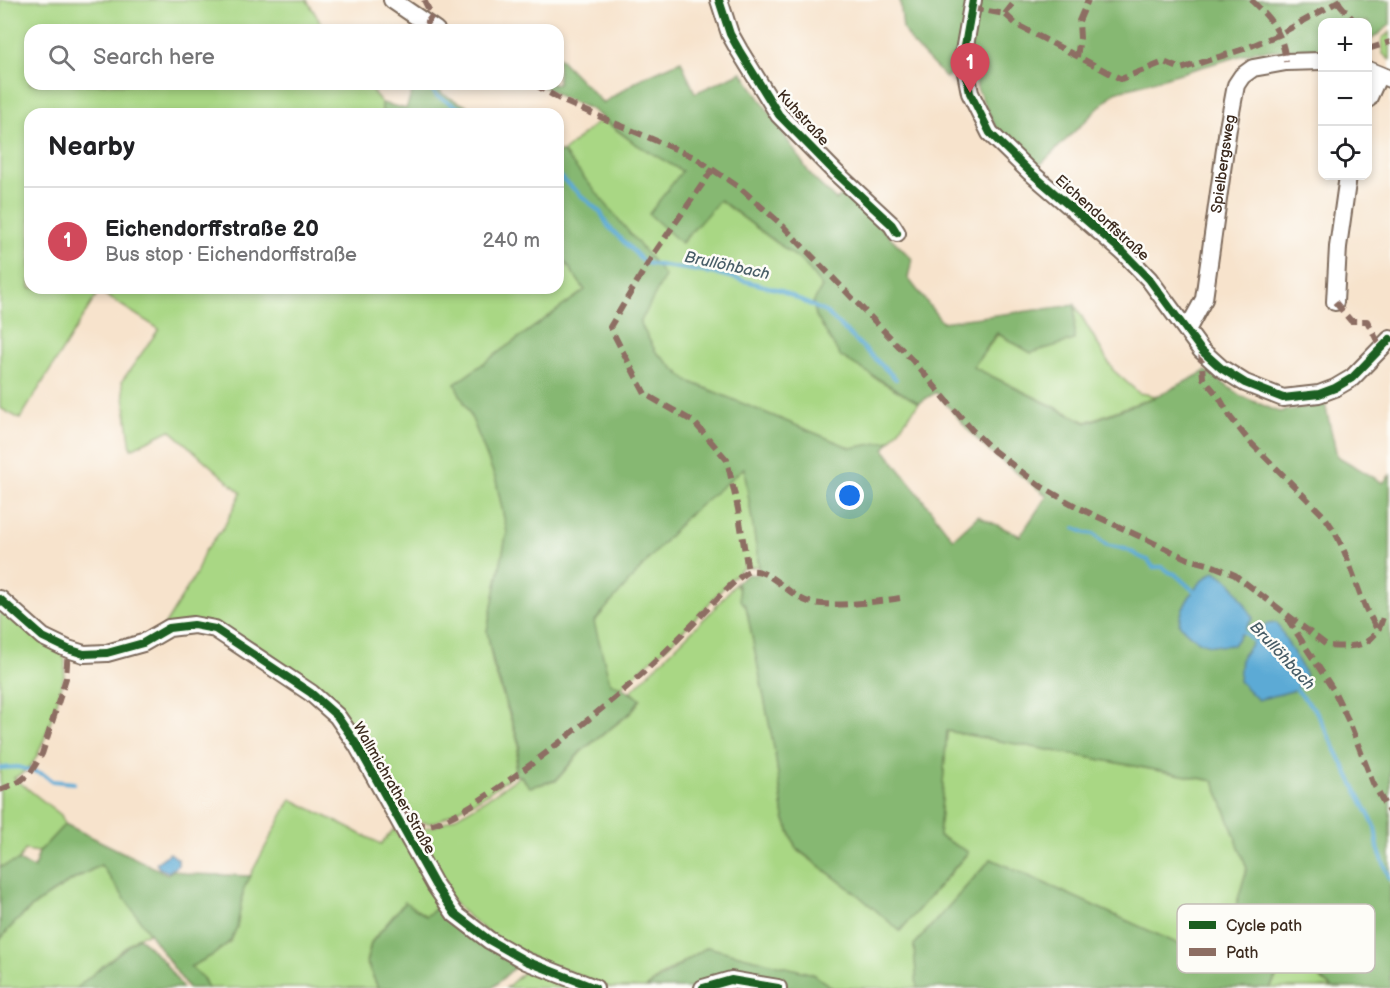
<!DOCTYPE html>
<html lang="en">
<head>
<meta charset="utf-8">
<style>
  body { margin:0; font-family:"Balsamiq Sans",sans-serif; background:#f2f2f2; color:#202124 }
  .controls { position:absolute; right:18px; top:18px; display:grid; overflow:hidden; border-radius:12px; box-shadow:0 3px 9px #0003 }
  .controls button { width:54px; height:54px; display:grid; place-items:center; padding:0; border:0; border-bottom:2px solid #e0e0e0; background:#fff; color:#202124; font:30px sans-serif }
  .you { position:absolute; left:850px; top:496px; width:21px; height:21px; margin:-15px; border:4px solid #fff; border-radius:50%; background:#1a73e8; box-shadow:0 0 0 9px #1a73e833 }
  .badge { display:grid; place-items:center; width:39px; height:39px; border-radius:50%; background:#d1495b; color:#fff; font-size:20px; font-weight:700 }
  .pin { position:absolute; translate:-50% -50px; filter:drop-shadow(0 2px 3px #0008) }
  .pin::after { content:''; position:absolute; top:32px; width:21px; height:18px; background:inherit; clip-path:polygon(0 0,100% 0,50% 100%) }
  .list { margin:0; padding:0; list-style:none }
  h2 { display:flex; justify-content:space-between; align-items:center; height:78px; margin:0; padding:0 24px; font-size:26px }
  h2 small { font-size:20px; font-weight:400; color:#757577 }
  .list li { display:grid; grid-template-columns:39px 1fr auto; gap:18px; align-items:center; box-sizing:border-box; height:108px; padding:0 24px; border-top:2px solid #e0e0e0 }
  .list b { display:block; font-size:22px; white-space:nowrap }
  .list p { margin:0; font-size:20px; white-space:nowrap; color:#757577 }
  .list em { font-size:20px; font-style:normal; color:#757577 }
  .icon { flex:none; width:33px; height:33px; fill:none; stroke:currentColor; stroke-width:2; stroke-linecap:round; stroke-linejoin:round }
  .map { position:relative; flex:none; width:1390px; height:988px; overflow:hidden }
  .search { position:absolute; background:#fff; box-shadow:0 3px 9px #0003; left:24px; top:24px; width:540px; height:66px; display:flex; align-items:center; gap:15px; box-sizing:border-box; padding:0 21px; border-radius:18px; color:#757577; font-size:22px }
  .panel { position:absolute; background:#fff; box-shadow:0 3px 9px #0003; left:24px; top:108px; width:540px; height:186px; border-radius:18px }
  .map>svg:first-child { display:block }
  .green { fill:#a9d784; stroke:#728051; stroke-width:1.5 }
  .forest { fill:#86b872; stroke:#607148; stroke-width:1.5 }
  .water { fill:#5caad5; stroke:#4c6a7a; stroke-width:1.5 }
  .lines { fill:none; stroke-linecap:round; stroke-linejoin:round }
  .stream { stroke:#5caad5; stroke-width:4 }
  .minor-casing { stroke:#7d6b5b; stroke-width:20 }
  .minor { stroke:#fff; stroke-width:16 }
  .quiet { stroke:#8d6e63; stroke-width:6; stroke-dasharray:12 6; stroke-linecap:butt }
  .cycleway-casing { stroke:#fdfcf7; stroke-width:11 }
  .cycleway { stroke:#1b5e20; stroke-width:8 }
  .labels { text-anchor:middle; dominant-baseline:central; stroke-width:5; stroke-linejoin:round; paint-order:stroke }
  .street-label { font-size:15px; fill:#3b2a1e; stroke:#fdfcf7 }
  .water-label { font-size:16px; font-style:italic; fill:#485d67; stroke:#fdfcf7 }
  .key { fill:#fdfcf7; stroke:#c3bdb6; stroke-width:1.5 }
  .key-label { font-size:16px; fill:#3b2a1e }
</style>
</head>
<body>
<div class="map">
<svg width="1390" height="988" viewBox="0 0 1390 988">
  <rect width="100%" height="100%" fill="#fdfcf7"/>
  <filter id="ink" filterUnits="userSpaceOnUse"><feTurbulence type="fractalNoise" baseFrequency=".0167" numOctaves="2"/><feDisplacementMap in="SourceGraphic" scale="12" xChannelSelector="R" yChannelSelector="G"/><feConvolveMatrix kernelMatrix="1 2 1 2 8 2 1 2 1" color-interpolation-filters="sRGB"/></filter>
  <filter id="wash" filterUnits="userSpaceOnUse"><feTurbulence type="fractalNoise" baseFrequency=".008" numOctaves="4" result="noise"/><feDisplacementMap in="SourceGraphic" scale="24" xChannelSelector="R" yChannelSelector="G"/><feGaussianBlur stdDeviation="1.35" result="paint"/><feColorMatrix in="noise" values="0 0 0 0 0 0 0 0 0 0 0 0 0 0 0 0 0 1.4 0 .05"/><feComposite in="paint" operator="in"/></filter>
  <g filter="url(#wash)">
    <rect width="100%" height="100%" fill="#f7e3cc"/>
    <!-- green -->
    <g class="green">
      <path d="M0,0H307L325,30H30V84H366L382,103V114H30V288H558V252L585,290L455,384L473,421L496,480L507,532L487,631L493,665L519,745L513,775L482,797L440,820L430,823L421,822L414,817L389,783L377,770L350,728L232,635L164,626L196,574L204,552L224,527L241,493L170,430L131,449L122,381L159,329L99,291L20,419L0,408Z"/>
      <path d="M1390,32V60L1383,54L1382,38Z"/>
      <path d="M601,119L634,143L683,171L682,243L719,200L804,263L822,287L813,303L873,377L919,403L890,441L851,448L688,381L656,352L640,323L599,198L563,152Z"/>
      <path d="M1075,305L1113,370L1139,393L1157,396L1086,422L973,367L998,334L1031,353L1074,340Z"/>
      <path d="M744,467L759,566L743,568L731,579L706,607L672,642L621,687L610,683L593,622L685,518Z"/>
      <path d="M735,584C741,590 738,598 746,606L775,753L784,818L796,849L858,895L900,931L968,853L939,836L947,731L1214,781L1247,868L1220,963L991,859L914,945L917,988H833L813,974L707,947L659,977L646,988H611L529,956L493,937L462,911L449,897L388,788C396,798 407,823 419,827C438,835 503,788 520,776L530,787L556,781L581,752L632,712L641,699L630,692L712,611Z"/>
      <path d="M0,606L61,652C62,653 65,660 65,661C68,676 42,751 32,764C27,771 22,774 14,778L61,815L65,824L39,852L25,850L18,861L0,867Z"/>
      <path d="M291,799L381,844L394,829L407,847L440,906L426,916L405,902L371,942L366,962L378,988H208L203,977L190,967L213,955L231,941L237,927L244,887Z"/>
      <path d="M101,865L146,927L148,934L139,936L76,988H0V940C24,907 65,884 101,865Z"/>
      <path d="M1292,958H1296L1331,988H1270L1284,964Z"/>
      <path d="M526,970L583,988H506Z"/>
    </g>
    <!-- forest -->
    <g class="forest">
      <path d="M900,0H1390V25L1368,42V22H1322V48L1257,51L1115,92L1037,168L997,130L977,88L972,52L946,78L911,42L903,29Z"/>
      <path d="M558,57L603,103L642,78L681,61L695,93L742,72L812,177L836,200L846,193L912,259L908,278L942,322L1075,305L1074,340L1031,353L997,333L973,367L1086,423L1158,396L1206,371L1241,396L1279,412L1325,404L1337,456L1383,483L1390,475V988H1332L1296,958C1282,959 1276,977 1270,988H917L914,945L991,859L1220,963L1247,868L1214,781L947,731L939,836L968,852L900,931L858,895L796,848L784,817L775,753L746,606L740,600L738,586L736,583L748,574L756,575L759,566L744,468L685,518L594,622L610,683L621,687L640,699L631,712L580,752L556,780L530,787L521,776L514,775L520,745L494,665L487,631L507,532L496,480L473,421L455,384L585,290L558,252V152H563L665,276L640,323L656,352L688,381L851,448L890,441L884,449L953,539L978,516L1020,536L1047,496L991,453L970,432L936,392L919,403L840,356L816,316L813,303L822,287L804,263L720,200L681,243L649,214L682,171L634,143L591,109L563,98L539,84H558Z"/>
      <path d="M415,84H436L442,94L482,114H382V103L406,109Z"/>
      <path d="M65,824C99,841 133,857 167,874L174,870L189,874L251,876L244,888L237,927L230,941L213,955L190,967L202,977L208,988H188L101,865C66,882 23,908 0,940V867L18,861L34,868L39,852Z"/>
      <path d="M405,902L426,916L440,906L512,959L514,968L492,988H378L367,962L371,943Z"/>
      <path d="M139,937L163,961L183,988H76Z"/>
      <path d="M707,947L813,974L832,988H646Z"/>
    </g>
    <!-- water -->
    <g class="water">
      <path d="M1215,571L1232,583L1253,618L1233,645C1208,648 1195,643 1179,624C1181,605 1198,580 1215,571Z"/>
      <path d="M1277,623L1306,675L1296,690L1258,700L1239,681L1241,658L1266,624Z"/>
      <path d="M170,853L178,859V865L168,872L159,868L156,863Z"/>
    </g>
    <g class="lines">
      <!-- stream -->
      <g class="stream">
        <path d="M428,84L437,96L471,114"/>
        <path d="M558,175L601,213L608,226L645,263L718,274L780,290L827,313L896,379"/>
        <path d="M1075,528L1086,533L1094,534C1108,550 1108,544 1125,549C1134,552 1139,558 1148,560L1153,567H1163L1169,572L1175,574L1197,594"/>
        <path d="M1240,629L1257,644"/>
        <path d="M1293,686L1316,711L1375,827L1378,848L1390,879"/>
        <path d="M0,768L18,767L43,774L52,781L74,783"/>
      </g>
    </g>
  </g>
  <g filter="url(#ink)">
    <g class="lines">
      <!-- minor casing -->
      <g class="minor-casing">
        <g id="minor">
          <path d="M392,0L436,30"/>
          <path d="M719,0L730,34L739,50L779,115L835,172L892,225L897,233"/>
          <path d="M973,0L963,57L970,93L990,133L1030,172L1124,253L1149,279L1201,350L1221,368L1245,383L1283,398L1319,394L1335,388L1352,378L1390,339"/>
          <path d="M1368,70L1390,79"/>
          <path d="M1368,99L1379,75"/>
          <path d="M1335,302L1338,247L1348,176"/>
          <path id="s1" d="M1187,330L1204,299L1228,128L1236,85L1242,76L1253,68L1286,62L1322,61"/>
          <path d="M0,599L43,637L68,649L84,654L107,653L143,643L169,628L194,625L215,629L311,693L337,716L357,745L435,885L455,914L489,940L526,961L595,988"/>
          <path d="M703,988L731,980L778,988"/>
        </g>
      </g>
      <!-- minor -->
      <use href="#minor" class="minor"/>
      <!-- quiet -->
      <g class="quiet">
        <path d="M424,0L432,16L426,24"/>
        <path d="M1251,0C1271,19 1283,33 1286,62"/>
        <path d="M1338,2L1355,22"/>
        <path d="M971,8L1005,14L1017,25L1121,79L1164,62L1181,69L1244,49L1280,34L1341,0"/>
        <path d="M1005,14L1016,0"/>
        <path d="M1368,49L1390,42"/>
        <path d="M1077,57L1080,38L1079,21L1088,0"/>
        <path d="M534,84L563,101L694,157L740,188L781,224L913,361L972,430L994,451L1042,487L1079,508L1188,559L1211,565L1235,575L1328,646C1358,648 1377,646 1384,613"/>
        <path d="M713,169L653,255L610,327L645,394L694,422L727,460L738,509L748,571"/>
        <path d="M1335,302L1351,321H1367L1381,348"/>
        <path d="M1201,350L1203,378L1219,397L1231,418L1249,441L1324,516C1346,544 1353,579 1367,611C1371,618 1375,625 1378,632"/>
        <path d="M1287,618L1334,691L1350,724L1373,783L1390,814"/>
        <path d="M381,778C395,789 408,822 423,825C455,831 599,712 628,686C648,669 666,651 684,633C696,622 739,573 750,571C768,567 790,597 809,602C830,608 877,602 900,598"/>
        <path d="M0,790L19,782L31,772L42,754L66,678L68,649"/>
      </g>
      <!-- cycleway casing -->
      <g class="cycleway-casing">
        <g id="cycleway">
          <path d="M719,0L730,34L739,50L779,115L835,172L892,225L897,233"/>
          <path d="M973,0L963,57L970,93L990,133L1030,172L1124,253L1149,279L1201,350L1221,368L1245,383L1283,398L1319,394L1335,388L1352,378L1390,339"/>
          <path d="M0,599L43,637L68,649L84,654L107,653L143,643L169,628L194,625L215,629L311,693L337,716L357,745L435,885L455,914L489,940L526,961L595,988"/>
          <path d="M703,988L731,980L778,988"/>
        </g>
      </g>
      <!-- cycleway -->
      <use href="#cycleway" class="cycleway"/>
    </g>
  </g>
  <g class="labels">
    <!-- street labels -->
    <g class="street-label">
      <text transform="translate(803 118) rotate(48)">Kuhstraße</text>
      <text stroke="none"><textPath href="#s1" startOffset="172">Spielbergsweg</textPath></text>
      <text transform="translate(1102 218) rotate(42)">Eichendorffstraße</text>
      <text transform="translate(394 788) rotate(60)">Wallmichrather Straße</text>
    </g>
    <!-- water labels -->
    <g class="water-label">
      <text transform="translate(727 266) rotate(12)">Brullöhbach</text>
      <text transform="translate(1282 656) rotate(47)">Brullöhbach</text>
    </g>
  </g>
  <!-- legend -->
  <rect x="1177" y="904" width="198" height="69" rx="9" class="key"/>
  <rect x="1189" y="921" width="27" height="8" fill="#1b5e20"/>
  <rect x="1189" y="948" width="27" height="8" fill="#8d6e63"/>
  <g class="key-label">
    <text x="1226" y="931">Cycle path</text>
    <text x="1226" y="958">Path</text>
  </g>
</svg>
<div class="controls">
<button>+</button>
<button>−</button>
<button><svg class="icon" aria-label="locate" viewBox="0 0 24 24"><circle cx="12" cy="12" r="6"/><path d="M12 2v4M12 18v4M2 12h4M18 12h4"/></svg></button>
</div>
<div class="you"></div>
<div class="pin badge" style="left:970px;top:93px">1</div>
<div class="search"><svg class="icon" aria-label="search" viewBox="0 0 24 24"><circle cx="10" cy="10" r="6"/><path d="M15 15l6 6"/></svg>Search here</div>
<section class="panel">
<h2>Nearby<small></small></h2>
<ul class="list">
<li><span class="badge">1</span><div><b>Eichendorffstraße 20</b><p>Bus stop · Eichendorffstraße</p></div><em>240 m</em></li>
</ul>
</section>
</div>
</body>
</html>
